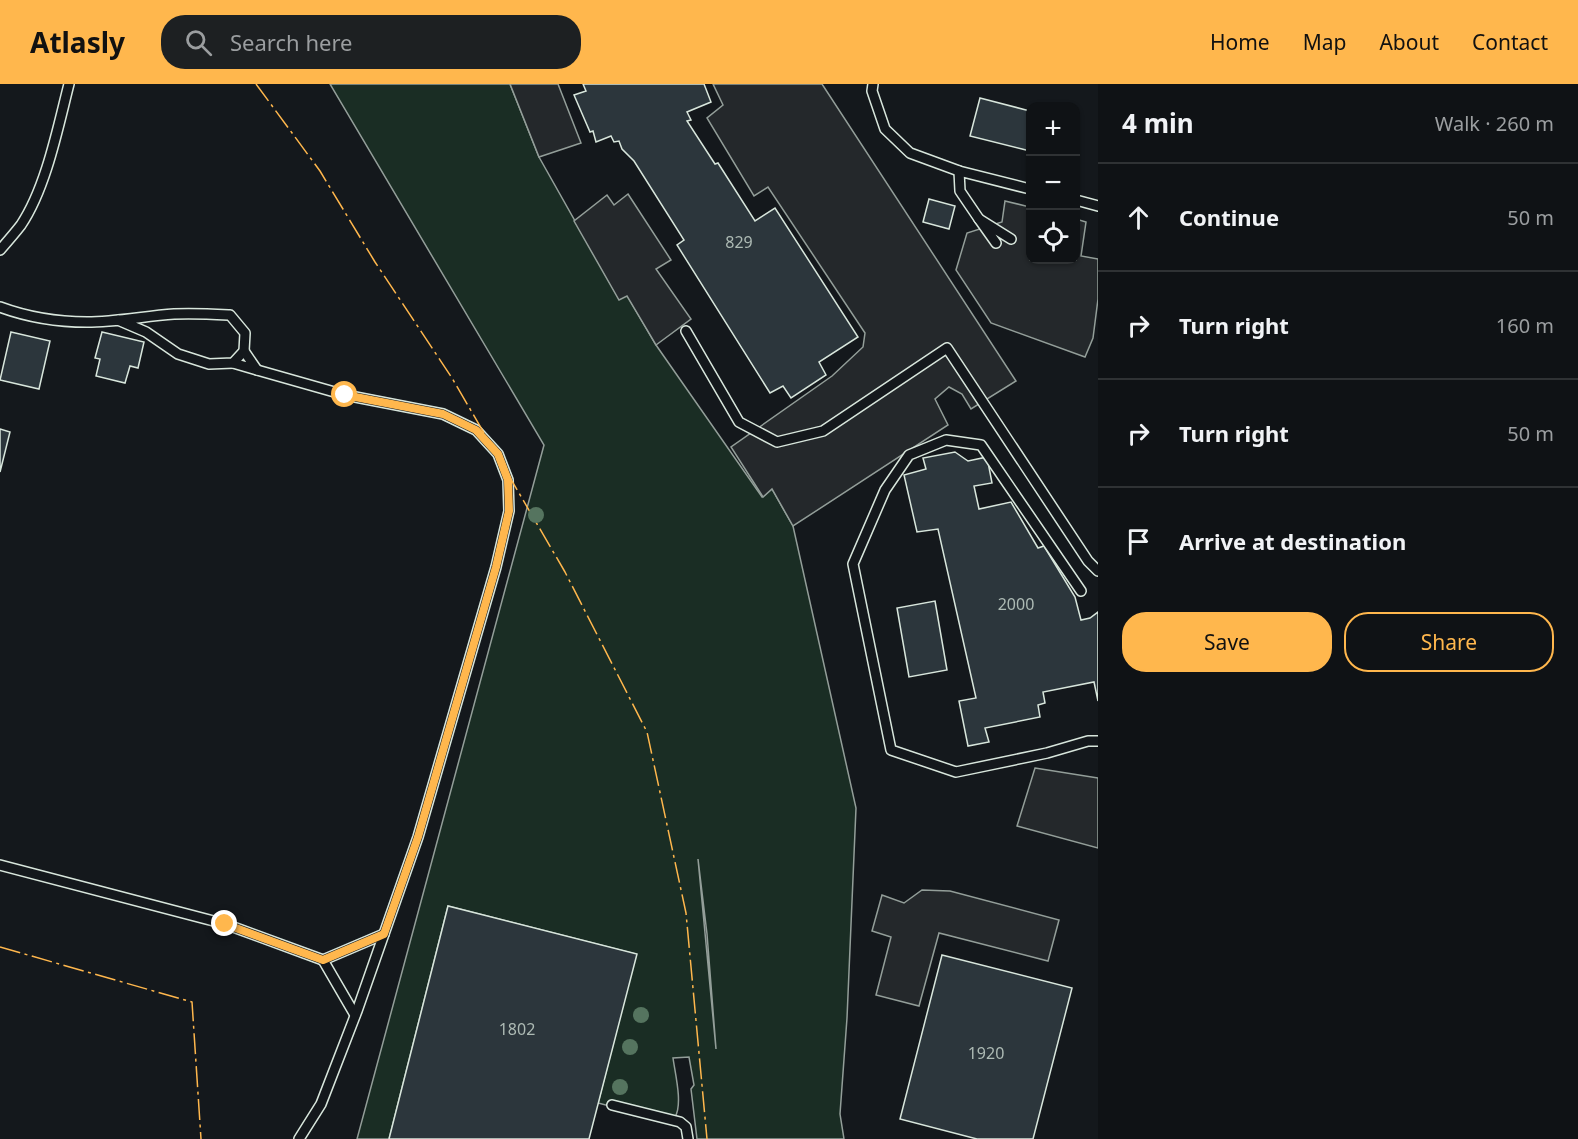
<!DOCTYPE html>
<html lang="en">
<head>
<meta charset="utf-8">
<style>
  body { margin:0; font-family:"Noto Sans",sans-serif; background:#1d2022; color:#f1f3f6 }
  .controls { position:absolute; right:18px; top:18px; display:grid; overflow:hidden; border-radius:12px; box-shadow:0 2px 4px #0004 }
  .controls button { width:54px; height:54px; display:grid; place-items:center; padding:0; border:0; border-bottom:2px solid #2f3234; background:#0f1215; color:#f1f3f6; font:30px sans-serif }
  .stop { position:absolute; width:18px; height:18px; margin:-14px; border:4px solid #ffb74d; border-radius:50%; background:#fff }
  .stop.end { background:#ffb74d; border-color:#fff; box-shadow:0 2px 6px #0008 }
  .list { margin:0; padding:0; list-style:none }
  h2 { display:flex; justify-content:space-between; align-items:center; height:78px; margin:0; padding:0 24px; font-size:26px }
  h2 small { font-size:20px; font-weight:400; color:#9b9ea0 }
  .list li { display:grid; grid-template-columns:39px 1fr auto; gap:18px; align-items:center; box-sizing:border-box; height:108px; padding:0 24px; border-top:2px solid #2f3234 }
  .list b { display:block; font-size:22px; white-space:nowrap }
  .list em { font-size:20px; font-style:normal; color:#9b9ea0 }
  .actions { display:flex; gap:12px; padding:18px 24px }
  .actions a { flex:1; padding:14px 0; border:2px solid #ffb74d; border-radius:24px; text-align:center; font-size:21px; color:#ffb74d }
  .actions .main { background:#ffb74d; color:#111 }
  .icon { flex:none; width:33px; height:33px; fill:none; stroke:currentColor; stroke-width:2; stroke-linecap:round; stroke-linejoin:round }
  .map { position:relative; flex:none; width:1098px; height:1055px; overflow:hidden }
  header { display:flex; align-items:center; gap:36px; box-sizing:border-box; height:84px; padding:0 30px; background:#ffb74d; color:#111 }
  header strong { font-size:28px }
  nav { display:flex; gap:33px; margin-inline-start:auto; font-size:21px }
  .search { width:420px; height:54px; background:#1d2022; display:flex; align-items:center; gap:15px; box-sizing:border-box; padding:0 21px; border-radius:24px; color:#9b9ea0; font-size:22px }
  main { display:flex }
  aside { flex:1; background:#0f1215 }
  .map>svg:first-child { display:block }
  .green { fill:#1a2d24; stroke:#939e99; stroke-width:1.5; fill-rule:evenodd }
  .parking { fill:#24282b; stroke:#939e99; stroke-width:1.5 }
  .building { fill:#2c363c; stroke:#d8e6dc; stroke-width:1.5 }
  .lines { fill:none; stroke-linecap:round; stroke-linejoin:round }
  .service-casing { stroke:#d8e6dc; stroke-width:12 }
  .service { stroke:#14181c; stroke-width:9 }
  .power { stroke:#ffb74d; stroke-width:1.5; stroke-dasharray:21 4.5 3 4.5; stroke-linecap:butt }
  .tree { fill:#55745f }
  .route { stroke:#ffb74d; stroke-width:8 }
  .labels { text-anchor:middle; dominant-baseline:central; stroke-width:4.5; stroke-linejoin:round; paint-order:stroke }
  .number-label { font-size:16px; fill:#adbab4 }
</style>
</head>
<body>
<header>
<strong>Atlasly</strong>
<div class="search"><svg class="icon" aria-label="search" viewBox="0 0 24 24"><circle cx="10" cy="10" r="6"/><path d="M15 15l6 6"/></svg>Search here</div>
<nav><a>Home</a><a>Map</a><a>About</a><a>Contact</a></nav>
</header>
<main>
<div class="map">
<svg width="1098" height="1055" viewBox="0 0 1098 1055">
  <rect width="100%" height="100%" fill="#14181c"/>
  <!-- green -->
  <path class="green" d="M330,0H510L539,73L619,215L627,211L656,261L762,413L772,405L793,442L856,724L847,934L840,1030L844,1055H697L691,1005L694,1001L689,973L673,974C675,989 683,1020 675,1033L659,1035L598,1019L636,870L448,822L389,1055H357L544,361ZM698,775L707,850L716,965Z"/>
  <!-- parking -->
  <g class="parking">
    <path d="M510,0H558L581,59L539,73Z"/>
    <path d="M713,0H822L1016,297L971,325L962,310L949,303L935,315L948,341L793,442L772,405L763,413L731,363L832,292L863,263L865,249L768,103L754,112L707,34L723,21Z"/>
    <path d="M628,110L671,176L656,185L691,235L656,261L627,212L619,216L574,137L607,111L614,121Z"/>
    <path d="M1005,117L1030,123V176H1076V135L1086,138L1081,172L1098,175V215L1093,254L1085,273L991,239L956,186L967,149L1002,138Z"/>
    <path d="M1035,684L1098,694V764L1017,742Z"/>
    <path d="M922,806L950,807L1059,836L1048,877L939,849L919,922L876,911L891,853L872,847L882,811L904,819Z"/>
  </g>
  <!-- building -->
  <g class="building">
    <path d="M583,0H704L711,18L687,28L691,36L687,37L715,80L718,79L755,137L775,124L858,253L819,278L826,291L791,314L783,302L770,309L677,161L684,156L634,77L622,65L619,57L614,58L611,52L596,58L593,47L590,48L574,11L586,7Z"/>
    <path d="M980,14L1030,27V67L970,52Z"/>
    <path d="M929,115L955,122L949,145L923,138Z"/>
    <path d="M11,248L50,257L39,305L0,296Z"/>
    <path d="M102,248L144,258L138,284L130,282L125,299L96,292L100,275L95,274Z"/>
    <path d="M0,345L10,348L0,388Z"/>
    <path d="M955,368L968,377L987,373L992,399L974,402L979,425L1011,418L1038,464L1044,462L1075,513L1081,536L1090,534L1098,528V617L1094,598L1043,608L1045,619L1038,621L1040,633L985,644L989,658L968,662L959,617L976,614L938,445L917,448L904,391L926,385L923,374Z"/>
    <path d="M935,517L947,586L909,593L897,524Z"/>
    <path d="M448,822L637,870L589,1055H389Z"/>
    <path d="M942,871L1072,904L1033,1055H977L900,1035Z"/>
  </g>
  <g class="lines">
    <!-- service casing -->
    <g class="service-casing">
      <g id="service">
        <path d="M873,0L872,7L885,45L910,69L959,87"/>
        <path d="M1076,116L1098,122"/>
        <path d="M979,135L960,107L959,87L1030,105"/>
        <path d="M996,159L979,135L1011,155"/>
        <path d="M0,166C7,158 14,150 21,141C46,104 58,43 69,0"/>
        <path d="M0,223C27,233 58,238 87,238C116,238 145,232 174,230C193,229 211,230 230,231L245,249L244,267L233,279L209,280L178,270L146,248L118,236"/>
        <path d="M686,247L739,338L777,358L823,347L947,264L1088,477L1098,487"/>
        <path d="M233,279L257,286L244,267"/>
        <path d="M257,286L345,311L443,330L476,346L498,370L508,396L509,427L496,483L418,753L357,927L321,1020L299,1055"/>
        <path d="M1081,507L981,361L946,356L909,371L885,406L853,480L891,666L956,688L1047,669L1088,657H1098"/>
        <path d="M0,781L225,840L323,876"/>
        <path d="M355,931L323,876L384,850"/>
        <path d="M612,1021L680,1038L686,1043L688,1055"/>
      </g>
    </g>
    <!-- service -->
    <use href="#service" class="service"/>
    <!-- power -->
    <g class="power">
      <path d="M256,0L320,87L375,178L452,294L565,488L647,648L686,829L707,1055"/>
      <path d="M0,863L192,918L201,1055"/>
    </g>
  </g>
  <!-- trees -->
  <g class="tree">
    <circle cx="536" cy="431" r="8"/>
    <circle cx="641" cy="931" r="8"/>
    <circle cx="630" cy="963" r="8"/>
    <circle cx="620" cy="1003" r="8"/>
  </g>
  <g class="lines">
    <!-- route -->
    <path class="route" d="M225,840L323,876L384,850L418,753L496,483L509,427L508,396L498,370L476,346L443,330L345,311"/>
  </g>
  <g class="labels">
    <!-- number labels -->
    <g class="number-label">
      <text x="739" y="158">829</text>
      <text x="1016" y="520">2000</text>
      <text x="517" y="945">1802</text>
      <text x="986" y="969">1920</text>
    </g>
  </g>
</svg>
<div class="controls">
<button>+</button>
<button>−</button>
<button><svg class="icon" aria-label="locate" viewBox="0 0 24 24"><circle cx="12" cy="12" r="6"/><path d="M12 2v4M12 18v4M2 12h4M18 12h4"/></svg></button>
</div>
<div class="stop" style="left:345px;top:311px"></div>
<div class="stop end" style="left:225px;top:840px"></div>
</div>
<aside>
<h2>4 min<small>Walk · 260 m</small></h2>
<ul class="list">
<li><svg class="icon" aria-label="ahead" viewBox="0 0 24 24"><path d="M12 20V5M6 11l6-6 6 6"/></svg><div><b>Continue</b></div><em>50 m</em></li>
<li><svg class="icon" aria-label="right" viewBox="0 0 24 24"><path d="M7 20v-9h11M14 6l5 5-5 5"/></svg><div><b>Turn right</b></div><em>160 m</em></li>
<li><svg class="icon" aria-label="right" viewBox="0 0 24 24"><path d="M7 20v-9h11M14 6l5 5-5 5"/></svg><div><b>Turn right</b></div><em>50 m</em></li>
<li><svg class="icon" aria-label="arrive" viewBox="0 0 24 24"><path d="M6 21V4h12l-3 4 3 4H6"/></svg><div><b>Arrive at destination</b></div></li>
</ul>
<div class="actions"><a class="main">Save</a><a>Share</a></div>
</aside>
</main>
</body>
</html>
